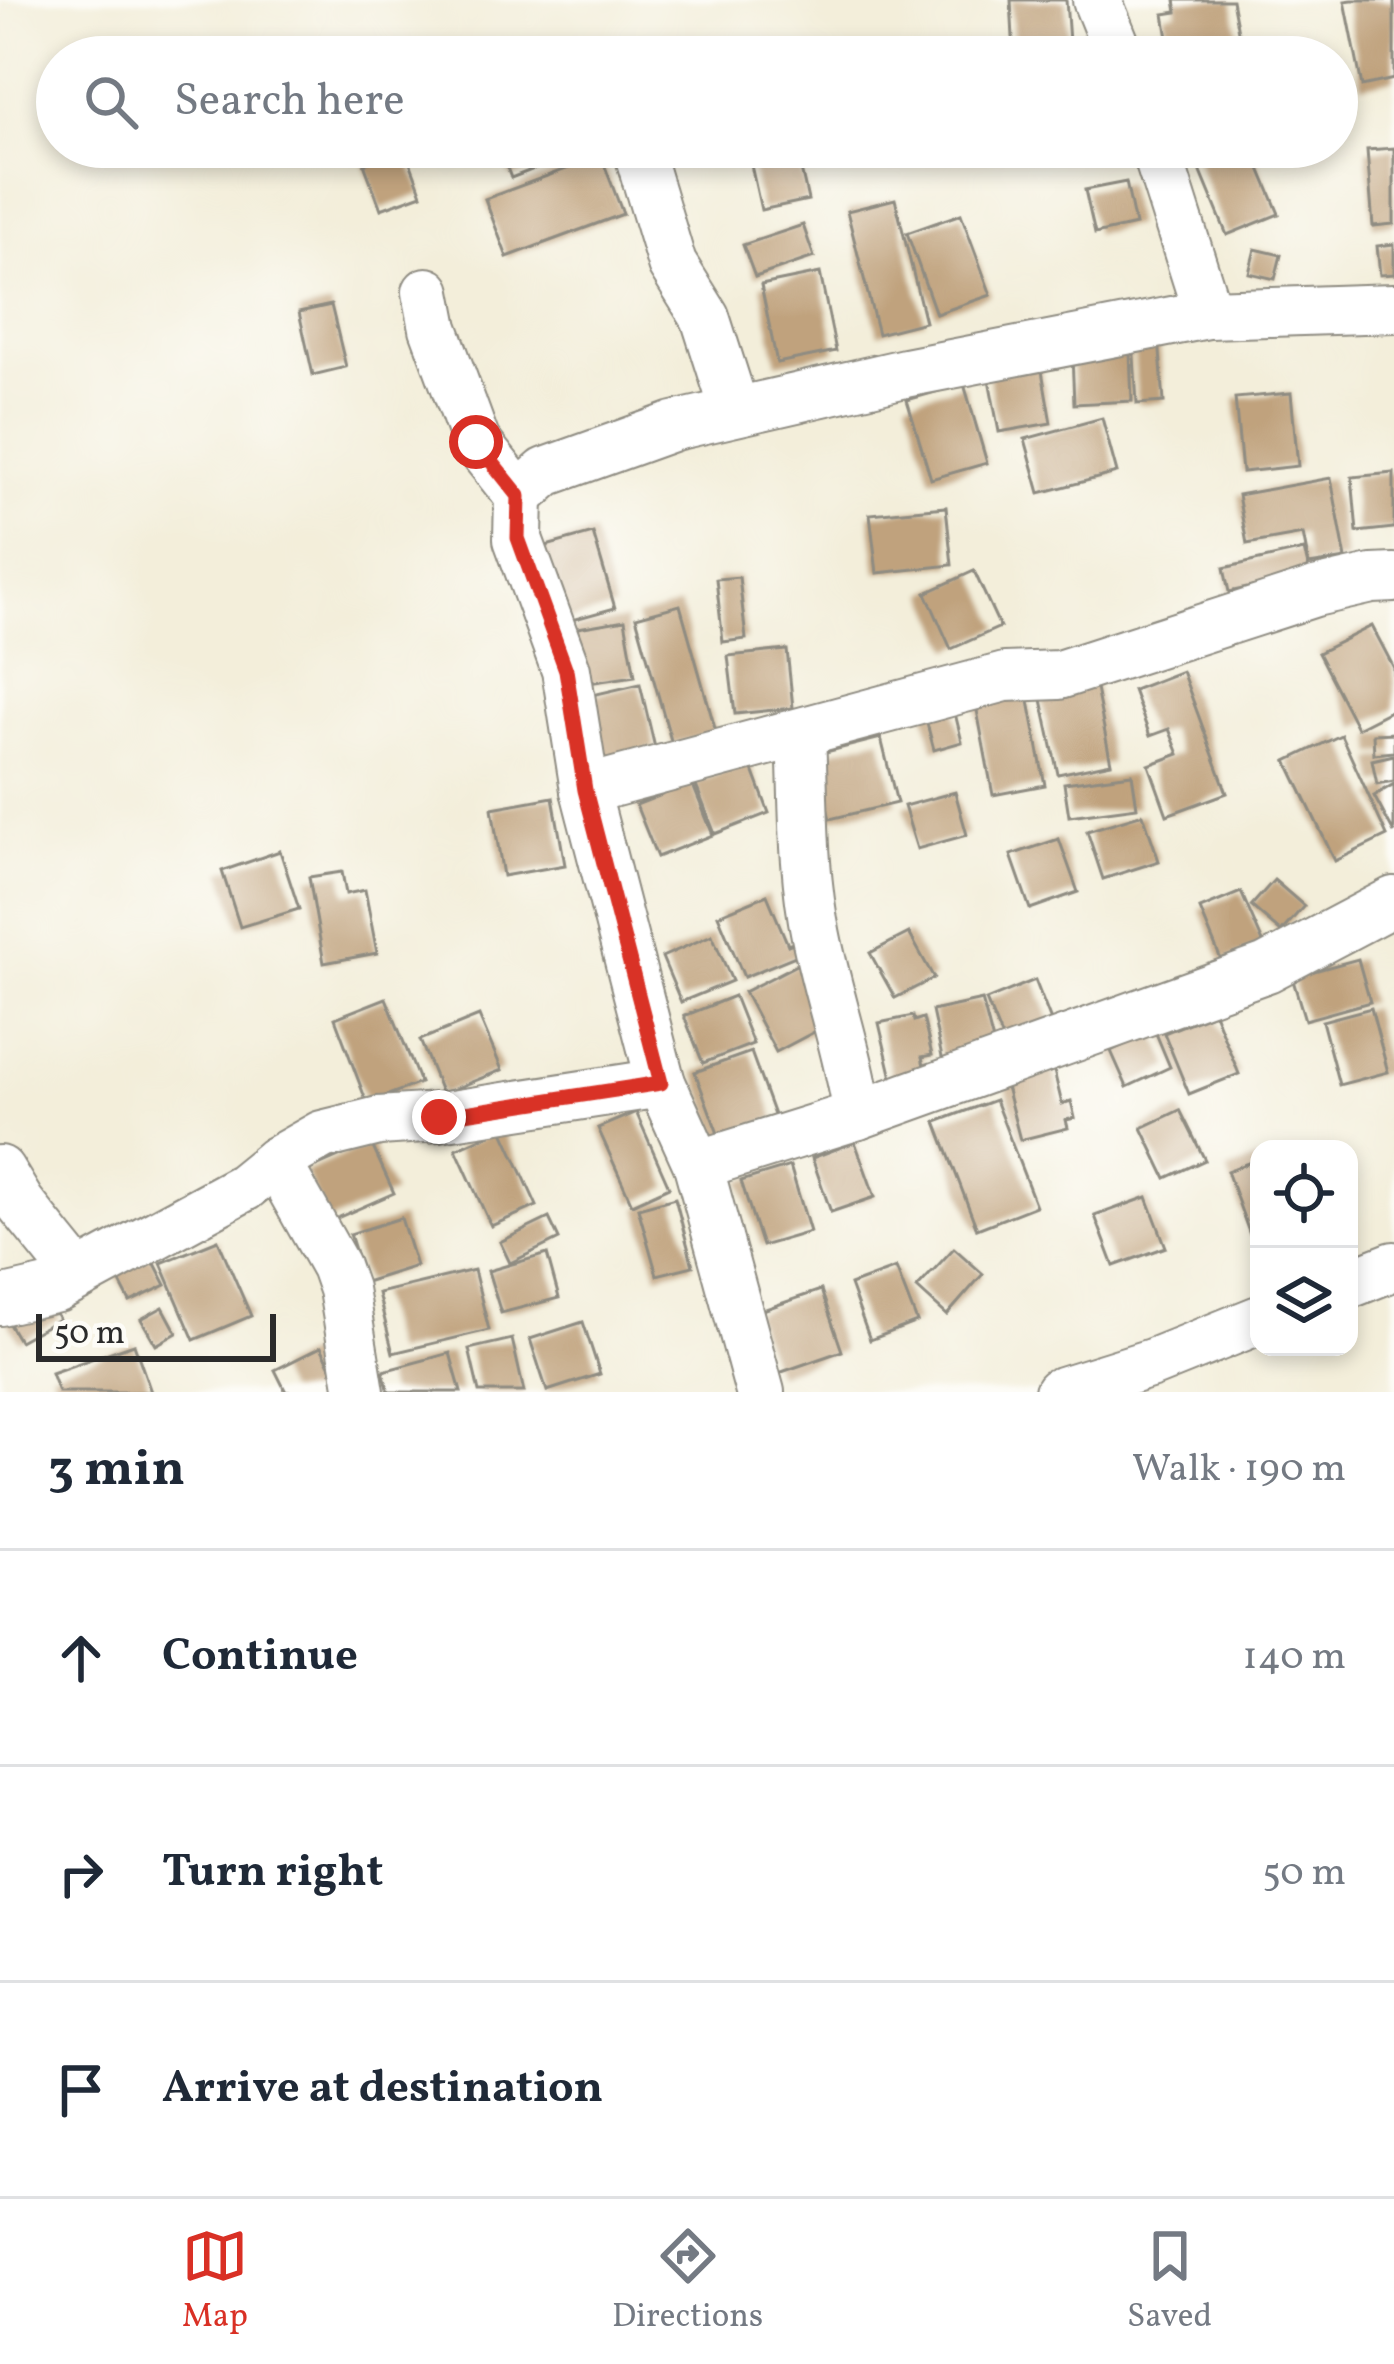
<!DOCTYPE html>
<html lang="en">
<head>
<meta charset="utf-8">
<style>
  body { margin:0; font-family:Vollkorn,serif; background:#f2f2f3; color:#1f2937 }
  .controls { position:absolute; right:36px; bottom:36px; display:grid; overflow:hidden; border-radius:24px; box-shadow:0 6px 18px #0003 }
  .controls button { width:108px; height:108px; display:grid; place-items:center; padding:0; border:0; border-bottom:3px solid #e0e1e3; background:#fff; color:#1f2937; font:60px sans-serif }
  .scale { position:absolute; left:36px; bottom:30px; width:240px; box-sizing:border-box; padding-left:12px; border:6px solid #2b2b2b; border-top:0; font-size:33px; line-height:42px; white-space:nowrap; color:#2b2b2b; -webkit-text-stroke:9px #fdfcf7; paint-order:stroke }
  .stop { position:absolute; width:36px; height:36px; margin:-27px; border:9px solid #d93025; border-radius:50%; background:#fff }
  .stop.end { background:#d93025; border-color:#fff; box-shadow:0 3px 12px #0008 }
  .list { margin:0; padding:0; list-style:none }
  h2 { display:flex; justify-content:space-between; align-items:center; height:156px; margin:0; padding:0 48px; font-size:51px }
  h2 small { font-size:39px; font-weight:400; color:#747a83 }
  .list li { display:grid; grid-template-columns:78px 1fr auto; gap:36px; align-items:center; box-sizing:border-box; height:216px; padding:0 48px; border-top:3px solid #e0e1e3 }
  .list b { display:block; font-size:45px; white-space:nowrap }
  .list em { font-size:39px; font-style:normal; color:#747a83 }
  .icon { flex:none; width:66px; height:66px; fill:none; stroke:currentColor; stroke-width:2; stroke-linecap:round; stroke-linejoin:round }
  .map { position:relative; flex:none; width:1394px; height:1392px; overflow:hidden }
  .search { position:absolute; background:#fff; box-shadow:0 6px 18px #0003; left:36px; right:36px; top:36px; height:132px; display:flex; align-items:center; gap:30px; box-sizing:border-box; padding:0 42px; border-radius:66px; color:#747a83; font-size:45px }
  .sheet { height:804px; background:#fff }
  nav { display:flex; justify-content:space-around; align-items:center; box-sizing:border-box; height:168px; border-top:3px solid #e0e1e3; background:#fff; font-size:33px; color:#747a83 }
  nav a { display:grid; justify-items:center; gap:6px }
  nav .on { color:#d93025 }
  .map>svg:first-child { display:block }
  .building { fill:#c0a27d }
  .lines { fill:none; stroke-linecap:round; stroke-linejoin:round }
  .minor-casing { stroke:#8f8c82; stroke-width:52 }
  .minor { stroke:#fff; stroke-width:48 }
  .route { stroke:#d93025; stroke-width:15 }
</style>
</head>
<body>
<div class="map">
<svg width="1394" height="1392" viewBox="0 0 1394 1392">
  <rect width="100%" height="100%" fill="#fdfcf7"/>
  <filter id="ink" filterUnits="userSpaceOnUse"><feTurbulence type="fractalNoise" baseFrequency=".00833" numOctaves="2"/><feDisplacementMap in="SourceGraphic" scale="24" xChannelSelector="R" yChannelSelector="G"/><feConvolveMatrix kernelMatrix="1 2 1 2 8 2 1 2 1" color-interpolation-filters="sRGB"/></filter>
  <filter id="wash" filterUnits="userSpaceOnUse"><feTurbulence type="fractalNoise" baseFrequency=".004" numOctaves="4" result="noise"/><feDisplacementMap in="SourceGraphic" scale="48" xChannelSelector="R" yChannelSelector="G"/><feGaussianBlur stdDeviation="2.7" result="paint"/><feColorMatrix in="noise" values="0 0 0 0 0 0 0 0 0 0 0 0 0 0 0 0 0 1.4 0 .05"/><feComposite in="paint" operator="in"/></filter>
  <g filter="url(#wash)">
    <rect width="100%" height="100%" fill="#f3eeda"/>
    <g id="blocks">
      <!-- building -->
      <g class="building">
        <path d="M1011,0H1066L1070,56L1014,57Z"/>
        <path d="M1175,0H1232L1242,53L1222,57H1185L1184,48L1170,50L1164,14L1177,12Z"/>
        <path d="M1352,0H1394V79L1362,86L1345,1Z"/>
        <path d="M499,147H579L580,151L511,178Z"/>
        <path d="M747,147H796L808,200L761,210Z"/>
        <path d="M1229,147H1251L1279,214L1227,235L1196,160Z"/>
        <path d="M1394,148V224L1373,226L1367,150Z"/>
        <path d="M405,149L422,194L381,209L364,164Z"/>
        <path d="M601,156L623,214L507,257L485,199Z"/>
        <path d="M1126,182L1135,225L1095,234L1085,190Z"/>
        <path d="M895,199L925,322L878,334L847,211Z"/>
        <path d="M961,214L991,295L936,314L907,233Z"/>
        <path d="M803,225L814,257L755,277L743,245Z"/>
        <path d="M1394,244V274L1380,275L1377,246Z"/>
        <path d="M1255,249L1281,255L1275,279L1249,273Z"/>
        <path d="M820,273L836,351L777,363L761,285Z"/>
        <path d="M331,305L346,367L313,375L299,312Z"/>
        <path d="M1159,339L1164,402L1137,404L1133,341Z"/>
        <path d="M1130,353L1132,401L1074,404L1072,355Z"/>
        <path d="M1041,365L1051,423L999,432L988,374Z"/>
        <path d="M964,384L987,463L931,479L907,400Z"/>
        <path d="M1291,393L1298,466L1242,472L1235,398Z"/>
        <path d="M1102,418L1117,473L1040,493L1025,439Z"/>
        <path d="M1394,473V528L1357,532L1352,477Z"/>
        <path d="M1331,478L1346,559L1309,565L1303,534L1247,544L1238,495Z"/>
        <path d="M946,507L952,565L877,573L870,514Z"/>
        <path d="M593,533L615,608L561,623L539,548Z"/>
        <path d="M1304,550L1310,574L1229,592L1224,568Z"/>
        <path d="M974,571L1000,627L951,649L926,593Z"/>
        <path d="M739,577L746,639L723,642L716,579Z"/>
        <path d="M680,605L716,732L672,744L636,617Z"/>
        <path d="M625,620L635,676L581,684L572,629Z"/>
        <path d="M1372,626L1394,668V709L1357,728L1318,653Z"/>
        <path d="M787,650L793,708L735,714L728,656Z"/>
        <path d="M1182,671L1227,793L1167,815L1149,765L1179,754L1169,729L1150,736L1133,690Z"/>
        <path d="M640,684L655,748L604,760L588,696Z"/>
        <path d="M1095,684L1111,763L1058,774L1041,695Z"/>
        <path d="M1028,696L1045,785L993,795L976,705Z"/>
        <path d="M953,705L962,742L934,750L924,712Z"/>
        <path d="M1394,733V752L1374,754L1373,734Z"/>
        <path d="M1341,735L1387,836L1335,861L1287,761Z"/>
        <path d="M881,738L897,803L830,819L814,755Z"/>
        <path d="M1394,755V781L1377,784L1372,760Z"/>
        <path d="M750,762L769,813L715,834L695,783Z"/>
        <path d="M1132,774L1137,807L1069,816L1064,783Z"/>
        <path d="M692,783L713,835L657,857L636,805Z"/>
        <path d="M1394,784V833L1374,796Z"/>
        <path d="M955,792L967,835L917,849L904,806Z"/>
        <path d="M553,797L565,865L503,876L492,808Z"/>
        <path d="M1143,814L1159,861L1103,879L1087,831Z"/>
        <path d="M1059,839L1078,892L1030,909L1011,855Z"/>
        <path d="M280,851L299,909L240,927L222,871Z"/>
        <path d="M342,872L346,894L365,890L377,953L324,963L309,877Z"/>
        <path d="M1274,880L1304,906L1281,932L1251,906Z"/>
        <path d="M1241,892L1264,945L1222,962L1200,909Z"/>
        <path d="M767,895L788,945L798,941L803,953L744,977L718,915Z"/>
        <path d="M909,933L934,978L895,998L870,953Z"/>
        <path d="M712,935L732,981L681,1002L662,957Z"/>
        <path d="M1358,959L1370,1002L1305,1020L1292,977Z"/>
        <path d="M802,962L833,1022L776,1052L744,992Z"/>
        <path d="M1035,980L1053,1026L1005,1046L986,1000Z"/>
        <path d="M734,996L753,1044L703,1063L684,1016Z"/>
        <path d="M386,998L420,1083L367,1103L335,1018Z"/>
        <path d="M982,1000L995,1050L943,1062L932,1011Z"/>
        <path d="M1371,1008L1388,1072L1339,1085L1322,1021Z"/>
        <path d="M1214,1013L1239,1074L1189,1094L1164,1033Z"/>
        <path d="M479,1016L502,1070L442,1094L420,1040Z"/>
        <path d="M913,1016L914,1021L923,1018L932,1055L922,1057L925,1070L892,1078L879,1023Z"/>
        <path d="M1155,1031L1170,1067L1127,1087L1111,1051Z"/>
        <path d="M751,1052L775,1118L720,1139L695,1072Z"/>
        <path d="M1053,1067L1062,1104L1071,1101L1075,1118L1066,1120L1068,1128L1020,1140L1004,1079Z"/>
        <path d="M995,1100L1036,1206L977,1229L936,1122Z"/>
        <path d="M1180,1110L1205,1160L1166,1178L1142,1128Z"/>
        <path d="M636,1112L669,1187L632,1204L598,1128Z"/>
        <path d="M502,1129L537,1206L491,1226L456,1149Z"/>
        <path d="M855,1142L875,1197L831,1212L812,1158Z"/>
        <path d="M371,1143L394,1193L328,1222L305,1172Z"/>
        <path d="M1259,1159V1231L1250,1235L1227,1171Z"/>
        <path d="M790,1166L810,1232L762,1246L741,1181Z"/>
        <path d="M1147,1197L1166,1247L1114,1266L1095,1216Z"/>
        <path d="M675,1198L693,1266L657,1275L638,1208Z"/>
        <path d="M401,1218L416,1266L365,1282L350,1234Z"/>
        <path d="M549,1218L559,1239L510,1263L500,1242Z"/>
        <path d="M218,1240L251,1316L194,1340L161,1263Z"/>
        <path d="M954,1248L983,1274L947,1315L917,1288Z"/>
        <path d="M547,1254L559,1298L501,1313L488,1271Z"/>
        <path d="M151,1256L166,1285L130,1302L115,1273Z"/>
        <path d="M896,1268L917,1322L870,1340L850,1285Z"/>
        <path d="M474,1270L489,1330L393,1353L378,1293Z"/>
        <path d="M821,1290L842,1351L776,1374L754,1313Z"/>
        <path d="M46,1297L59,1319L19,1341L6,1319Z"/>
        <path d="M163,1307L177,1333L156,1345L141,1319Z"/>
        <path d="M583,1322L600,1374L547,1391L530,1339Z"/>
        <path d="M512,1339L524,1392H479L469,1349Z"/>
        <path d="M134,1344L151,1392H58L51,1373Z"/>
        <path d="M321,1347L344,1392H286L275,1370Z"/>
        <path d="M450,1353L461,1392H389L383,1371Z"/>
      </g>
    </g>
  </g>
  <g filter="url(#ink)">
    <use href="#blocks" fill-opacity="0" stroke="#8f8c82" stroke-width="3"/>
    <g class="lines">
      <!-- minor casing -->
      <g class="minor-casing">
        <g id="minor">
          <path d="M1097,0L1120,57"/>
          <path d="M637,147L672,264L705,317L735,411"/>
          <path d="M1155,147L1208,314"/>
          <path d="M427,292L434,328L476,442L519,496L518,539L566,670L585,790L661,1083L698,1165L760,1392"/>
          <path d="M519,496L546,472L674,426L905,373L1208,314L1394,308"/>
          <path d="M801,734C804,800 802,870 816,936C828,996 849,1054 858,1115"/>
          <path d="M585,790L1005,677L1059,675L1315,592L1372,579L1394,578"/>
          <path d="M276,1161L335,1266L343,1289L360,1392"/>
          <path d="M698,1165L858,1115L1267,968L1394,901"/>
          <path d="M0,1170L20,1203L79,1276"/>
          <path d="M1349,1284L1394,1266"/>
          <path d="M0,1301L57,1288L244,1187L276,1161L322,1135L379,1121L439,1117L661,1083"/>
          <path d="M1059,1392L1152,1363L1259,1320"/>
        </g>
      </g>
      <!-- minor -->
      <use href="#minor" class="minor"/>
    </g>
  </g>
  <g class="lines" filter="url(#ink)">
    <!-- route -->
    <path class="route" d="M439,1117L661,1083L585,790L566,670L518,538L519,496L476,442"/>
  </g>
</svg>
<div class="controls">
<button><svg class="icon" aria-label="locate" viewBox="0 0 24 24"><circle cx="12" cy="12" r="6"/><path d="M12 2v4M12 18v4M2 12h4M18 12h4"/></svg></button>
<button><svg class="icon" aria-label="layers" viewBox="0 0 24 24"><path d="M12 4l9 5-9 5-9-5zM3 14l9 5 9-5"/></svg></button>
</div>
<div class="scale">50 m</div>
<div class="stop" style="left:476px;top:442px"></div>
<div class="stop end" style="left:439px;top:1117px"></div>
<div class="search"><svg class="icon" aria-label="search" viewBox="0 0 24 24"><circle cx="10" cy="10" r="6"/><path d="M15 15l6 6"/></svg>Search here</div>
</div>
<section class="sheet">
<h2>3 min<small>Walk · 190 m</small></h2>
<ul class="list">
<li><svg class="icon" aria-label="ahead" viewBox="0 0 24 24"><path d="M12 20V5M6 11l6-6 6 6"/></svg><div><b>Continue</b></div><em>140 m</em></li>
<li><svg class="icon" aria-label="right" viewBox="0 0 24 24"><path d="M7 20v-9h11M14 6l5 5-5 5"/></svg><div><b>Turn right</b></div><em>50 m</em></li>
<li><svg class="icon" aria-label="arrive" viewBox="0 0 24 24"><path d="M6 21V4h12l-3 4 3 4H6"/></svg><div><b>Arrive at destination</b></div></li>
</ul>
</section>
<nav>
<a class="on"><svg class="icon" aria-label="map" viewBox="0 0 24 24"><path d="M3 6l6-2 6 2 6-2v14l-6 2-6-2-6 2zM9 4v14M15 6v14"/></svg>Map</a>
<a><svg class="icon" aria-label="directions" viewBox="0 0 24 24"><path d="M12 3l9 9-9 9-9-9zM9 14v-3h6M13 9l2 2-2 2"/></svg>Directions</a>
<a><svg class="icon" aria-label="saved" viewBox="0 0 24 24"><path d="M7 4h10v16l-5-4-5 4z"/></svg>Saved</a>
</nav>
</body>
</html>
